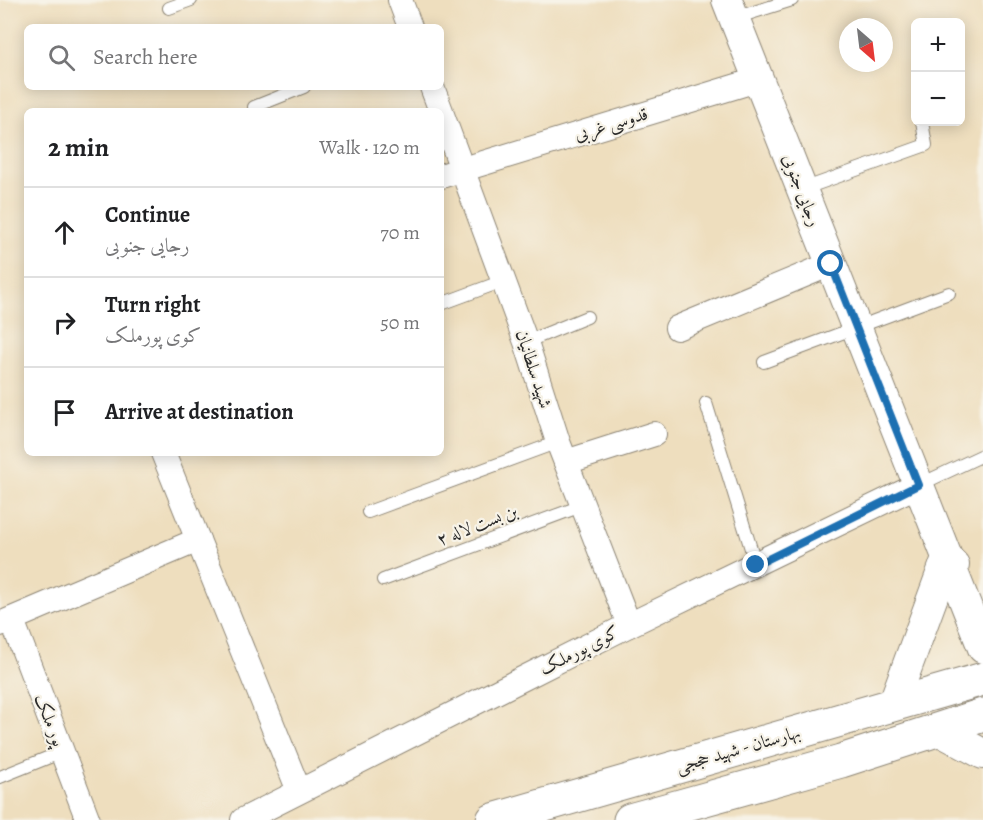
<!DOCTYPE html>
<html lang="en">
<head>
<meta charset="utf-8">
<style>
  body { margin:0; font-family:Alegreya,Amiri,serif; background:#f6f6f6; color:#202124 }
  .controls { position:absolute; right:18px; top:18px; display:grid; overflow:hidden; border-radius:9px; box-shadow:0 3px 15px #0003 }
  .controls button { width:54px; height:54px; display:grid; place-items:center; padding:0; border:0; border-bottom:2px solid #e0e0e0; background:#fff; color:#202124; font:30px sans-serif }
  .compass { position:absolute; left:839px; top:18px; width:54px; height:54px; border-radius:50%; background:#fff; box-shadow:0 3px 15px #0003; rotate:152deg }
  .stop { position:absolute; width:18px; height:18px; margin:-14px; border:4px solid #1f6fb2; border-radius:50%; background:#fff }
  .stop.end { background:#1f6fb2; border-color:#fff; box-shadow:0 2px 6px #0008 }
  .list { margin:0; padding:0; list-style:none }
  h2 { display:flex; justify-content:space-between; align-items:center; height:78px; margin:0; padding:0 24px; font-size:26px }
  h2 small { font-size:20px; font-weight:400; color:#757577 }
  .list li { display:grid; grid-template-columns:39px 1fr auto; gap:18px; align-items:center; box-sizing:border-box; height:90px; padding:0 24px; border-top:2px solid #e0e0e0 }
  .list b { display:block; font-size:22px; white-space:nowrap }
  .list p { margin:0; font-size:20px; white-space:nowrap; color:#757577 }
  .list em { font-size:20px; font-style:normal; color:#757577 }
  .icon { flex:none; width:33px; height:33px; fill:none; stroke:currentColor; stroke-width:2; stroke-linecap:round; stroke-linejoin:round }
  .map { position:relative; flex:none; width:983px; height:820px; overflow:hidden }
  .search { position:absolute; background:#fff; box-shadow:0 3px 15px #0003; left:24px; top:24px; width:420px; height:66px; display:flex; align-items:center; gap:15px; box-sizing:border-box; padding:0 21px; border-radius:9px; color:#757577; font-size:22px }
  .panel { position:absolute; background:#fff; box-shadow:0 3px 15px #0003; left:24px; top:108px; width:420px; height:348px; border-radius:9px }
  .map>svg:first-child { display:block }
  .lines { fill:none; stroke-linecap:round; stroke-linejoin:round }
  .service-casing { stroke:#8c8474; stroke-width:14 }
  .minor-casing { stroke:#8c8474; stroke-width:26 }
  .tertiary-casing { stroke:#8c8474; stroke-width:32 }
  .secondary-casing { stroke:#8c8474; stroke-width:35 }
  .service { stroke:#fff; stroke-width:12 }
  .minor { stroke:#fff; stroke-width:24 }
  .tertiary { stroke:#fff; stroke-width:30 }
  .secondary { stroke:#fff; stroke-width:33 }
  .route { stroke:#1f6fb2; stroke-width:8 }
  .labels { text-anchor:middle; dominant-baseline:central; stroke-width:4.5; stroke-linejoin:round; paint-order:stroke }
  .street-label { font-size:18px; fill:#2b2b2b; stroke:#f7f3e8 }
</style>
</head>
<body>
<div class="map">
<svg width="983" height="820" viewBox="0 0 983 820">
  <rect width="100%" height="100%" fill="#f7f3e8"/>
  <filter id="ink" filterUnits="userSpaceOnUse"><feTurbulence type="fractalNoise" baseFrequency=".0167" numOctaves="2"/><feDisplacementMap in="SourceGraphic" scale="12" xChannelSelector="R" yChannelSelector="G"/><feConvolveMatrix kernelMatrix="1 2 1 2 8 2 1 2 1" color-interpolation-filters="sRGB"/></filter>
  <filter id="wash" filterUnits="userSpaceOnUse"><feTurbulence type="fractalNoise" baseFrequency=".008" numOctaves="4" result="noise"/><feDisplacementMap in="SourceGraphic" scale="24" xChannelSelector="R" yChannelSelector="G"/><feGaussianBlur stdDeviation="1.35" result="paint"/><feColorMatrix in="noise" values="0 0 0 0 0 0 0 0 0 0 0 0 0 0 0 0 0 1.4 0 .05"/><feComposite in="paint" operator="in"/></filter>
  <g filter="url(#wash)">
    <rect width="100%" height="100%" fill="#eedebe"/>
  </g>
  <g filter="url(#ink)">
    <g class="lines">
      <!-- service casing -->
      <g class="service-casing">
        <g id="service">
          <path d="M169,8L191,0"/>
          <path d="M735,18L792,0"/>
          <path d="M254,107L304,87"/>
          <path d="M803,189L926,145L922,122"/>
          <path d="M441,304L503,281"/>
          <path d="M526,342L587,317"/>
          <path d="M764,362L949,293"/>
          <path d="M706,403L756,565"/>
          <path d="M919,485L983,455"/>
          <path d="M368,512L558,442"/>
          <path d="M383,580L584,505"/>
          <path d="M0,777L62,752"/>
        </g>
      </g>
      <!-- minor casing -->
      <g class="minor-casing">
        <g id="minor">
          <path d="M400,0L410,27"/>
          <path d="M432,87L441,111"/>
          <path d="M441,112L526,342L558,442L629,625"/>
          <path d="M441,176L760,79"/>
          <path d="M677,328L831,264"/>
          <path d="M163,453L299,791"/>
          <path d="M566,462L654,434"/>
          <path d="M12,620L88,820"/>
          <path d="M0,624L198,540"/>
          <path d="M243,820L629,625L918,485"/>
        </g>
      </g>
      <!-- tertiary casing -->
      <g class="tertiary-casing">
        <g id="tertiary">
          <path d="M727,0L983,648"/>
          <path d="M893,705L947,558L954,565"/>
          <path d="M938,730L983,754"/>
        </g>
      </g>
      <!-- secondary casing -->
      <g class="secondary-casing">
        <g id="secondary">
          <path d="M493,820L983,679"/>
          <path d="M630,820L841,761L983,715"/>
        </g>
      </g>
      <!-- service -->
      <use href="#service" class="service"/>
      <!-- minor -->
      <use href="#minor" class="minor"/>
      <!-- tertiary -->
      <use href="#tertiary" class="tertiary"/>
      <!-- secondary -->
      <use href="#secondary" class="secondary"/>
    </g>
  </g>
  <g class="lines" filter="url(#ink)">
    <!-- route -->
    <path class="route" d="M756,565L918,485L831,264"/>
  </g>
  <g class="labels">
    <!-- street labels -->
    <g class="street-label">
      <text transform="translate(611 124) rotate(-17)">قدوسی غربی</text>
      <text transform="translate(802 190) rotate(69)">رجایی جنوبی</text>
      <text transform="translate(534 369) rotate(72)">شهید سلطانیان</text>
      <text transform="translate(477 525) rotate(-21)">بن بست لاله ۲</text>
      <text transform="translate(579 650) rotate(-27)">کوی پورملک</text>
      <text transform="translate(50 720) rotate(69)">پور ملک</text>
      <text transform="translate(738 749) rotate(-16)">بهارستان - شهید حججی</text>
    </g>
  </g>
</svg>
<div class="controls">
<button>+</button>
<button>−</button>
</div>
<svg class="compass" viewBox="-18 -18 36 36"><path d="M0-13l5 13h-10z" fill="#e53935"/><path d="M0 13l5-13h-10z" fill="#757577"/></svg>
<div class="stop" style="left:831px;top:264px"></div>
<div class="stop end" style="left:756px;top:565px"></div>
<div class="search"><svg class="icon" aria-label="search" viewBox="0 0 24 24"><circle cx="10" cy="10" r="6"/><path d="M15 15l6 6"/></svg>Search here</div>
<section class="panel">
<h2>2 min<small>Walk · 120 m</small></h2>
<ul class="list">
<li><svg class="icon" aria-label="ahead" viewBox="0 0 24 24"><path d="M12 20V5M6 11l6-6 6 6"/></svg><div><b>Continue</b><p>رجایی جنوبی</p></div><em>70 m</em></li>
<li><svg class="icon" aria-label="right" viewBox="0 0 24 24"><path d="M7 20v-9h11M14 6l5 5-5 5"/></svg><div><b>Turn right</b><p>کوی پورملک</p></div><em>50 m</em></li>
<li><svg class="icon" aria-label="arrive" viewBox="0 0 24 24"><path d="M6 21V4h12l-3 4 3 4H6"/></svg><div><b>Arrive at destination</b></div></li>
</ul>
</section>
</div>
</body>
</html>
